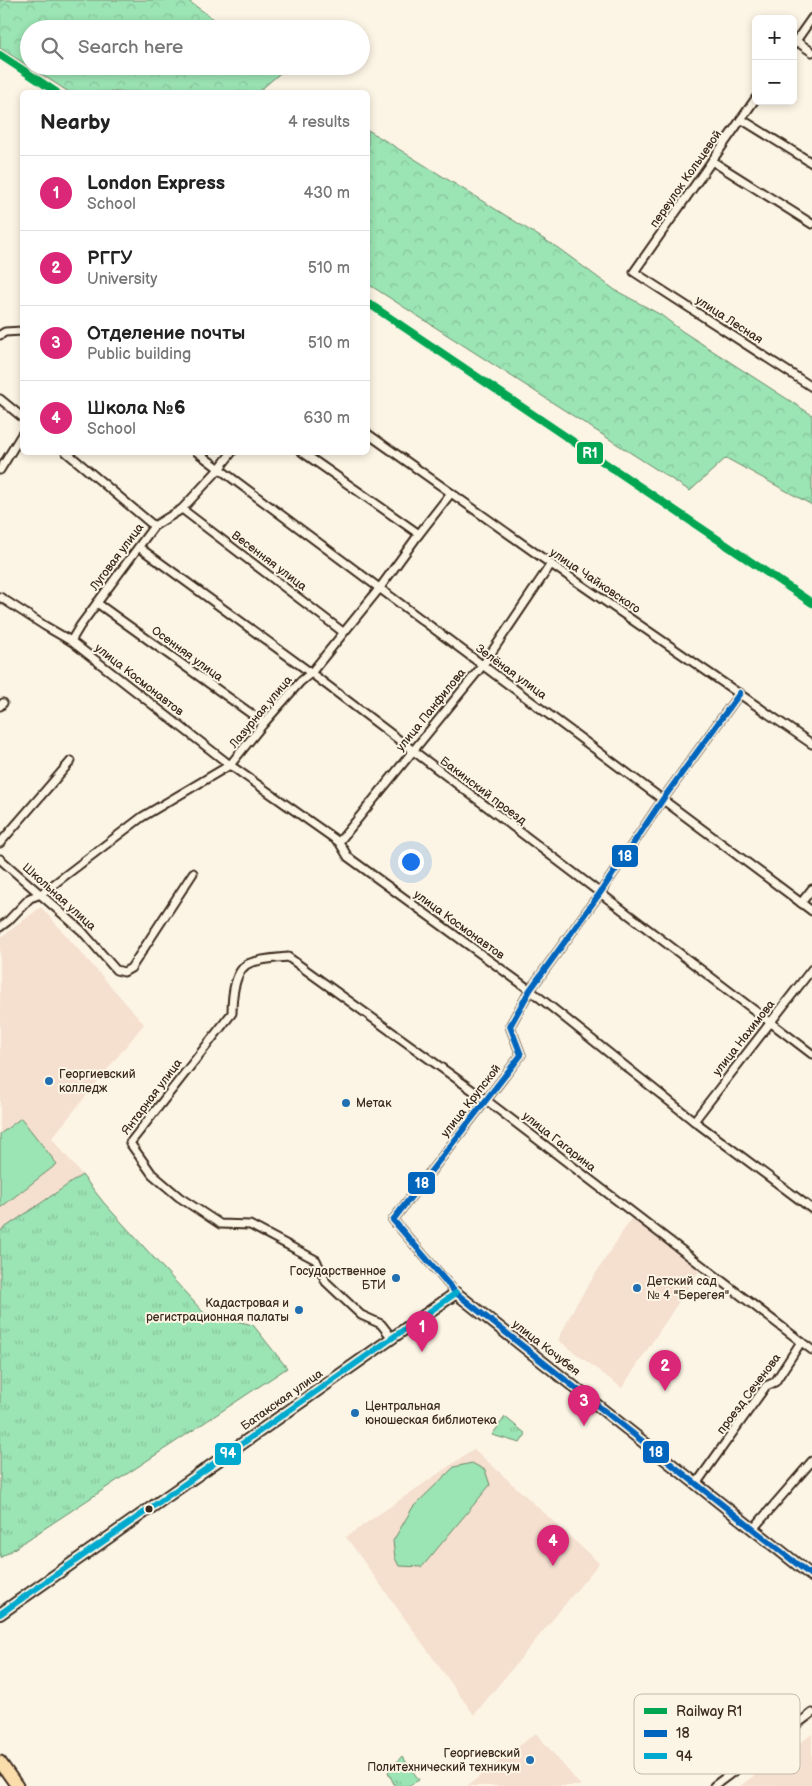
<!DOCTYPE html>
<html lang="en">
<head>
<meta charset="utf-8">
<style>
  body { margin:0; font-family:"Balsamiq Sans",sans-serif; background:#f2f2f2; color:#222 }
  .controls { position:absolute; right:15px; top:15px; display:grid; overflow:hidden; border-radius:8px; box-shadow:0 2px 8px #0003 }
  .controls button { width:45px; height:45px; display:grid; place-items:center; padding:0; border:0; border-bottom:1px solid #e0e0e0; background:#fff; color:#222; font:25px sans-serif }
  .you { position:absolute; left:410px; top:861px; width:18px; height:18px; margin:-12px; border:4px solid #fff; border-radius:50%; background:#1a73e8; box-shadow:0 0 0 8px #1a73e833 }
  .badge { display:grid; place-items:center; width:32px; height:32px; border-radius:50%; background:#db2777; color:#fff; font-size:16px; font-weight:700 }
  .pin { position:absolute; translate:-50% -41px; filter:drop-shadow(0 1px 2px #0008) }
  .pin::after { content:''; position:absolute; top:26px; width:18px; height:15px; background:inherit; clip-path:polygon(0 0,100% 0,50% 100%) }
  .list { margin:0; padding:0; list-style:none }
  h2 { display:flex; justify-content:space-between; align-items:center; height:65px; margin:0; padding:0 20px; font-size:21px }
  h2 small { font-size:16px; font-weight:400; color:#767676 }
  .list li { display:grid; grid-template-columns:32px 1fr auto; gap:15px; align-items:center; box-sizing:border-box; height:75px; padding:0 20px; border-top:1px solid #e0e0e0 }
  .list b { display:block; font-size:19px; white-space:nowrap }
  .list p { margin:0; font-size:16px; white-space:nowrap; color:#767676 }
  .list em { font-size:16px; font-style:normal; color:#767676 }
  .icon { flex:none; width:28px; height:28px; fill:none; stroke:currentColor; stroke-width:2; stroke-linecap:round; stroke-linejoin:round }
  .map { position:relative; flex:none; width:812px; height:1786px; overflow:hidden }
  .search { position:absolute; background:#fff; box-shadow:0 2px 8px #0003; left:20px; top:20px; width:350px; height:55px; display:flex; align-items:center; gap:12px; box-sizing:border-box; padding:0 18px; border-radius:28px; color:#767676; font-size:19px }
  .panel { position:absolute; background:#fff; box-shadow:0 2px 8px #0003; left:20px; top:90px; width:350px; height:365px; border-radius:8px }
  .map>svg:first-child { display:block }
  .built { fill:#f5dfcf }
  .grass { fill:url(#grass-tufts); stroke:#6b8768 }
  .forest { fill:url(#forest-crowns); stroke:#6b8768 }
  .pitch { fill:#9be4b3; stroke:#6b8768 }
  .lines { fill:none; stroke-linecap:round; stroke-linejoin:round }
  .street-casing { stroke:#3b2a1e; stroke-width:11 }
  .secondary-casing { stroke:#3b2a1e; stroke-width:14 }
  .primary-casing { stroke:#3b2a1e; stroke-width:15 }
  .street { stroke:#fcf5e5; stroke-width:7 }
  .secondary { stroke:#fcf5e5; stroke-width:10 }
  .primary { stroke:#fbddab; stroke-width:11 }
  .bus-1-casing { stroke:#fcf5e5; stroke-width:10 }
  .bus-2-casing { stroke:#fcf5e5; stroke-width:10 }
  .bus-1 { stroke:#0065bd; stroke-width:6 }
  .bus-2 { stroke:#00a9ce; stroke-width:6 }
  .rail-1-casing { stroke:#fcf5e5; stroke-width:11 }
  .rail-1 { stroke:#00a651; stroke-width:8 }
  .poi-dot { fill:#1f6fb2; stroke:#fcf5e5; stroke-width:2 }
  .bus-dot { fill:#3b2a1e; stroke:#fcf5e5; stroke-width:2 }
  .labels { text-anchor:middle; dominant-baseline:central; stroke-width:4; stroke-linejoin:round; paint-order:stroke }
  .street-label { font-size:12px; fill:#3b2a1e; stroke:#fcf5e5 }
  .poi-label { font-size:12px; fill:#3b2a1e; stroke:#fcf5e5; text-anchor:start }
  .key { fill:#fcf5e5; stroke:#c2b8a9; stroke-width:1 }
  .key-label { font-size:14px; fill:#3b2a1e }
  .line-badge { stroke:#fcf5e5; stroke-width:2 }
  .badge-label { font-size:14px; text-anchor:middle; font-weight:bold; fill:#fff }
</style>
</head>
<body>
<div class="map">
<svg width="812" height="1786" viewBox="0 0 812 1786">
  <defs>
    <pattern id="grass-tufts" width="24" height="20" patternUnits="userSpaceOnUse" patternTransform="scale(1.25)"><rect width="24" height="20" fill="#9be4b3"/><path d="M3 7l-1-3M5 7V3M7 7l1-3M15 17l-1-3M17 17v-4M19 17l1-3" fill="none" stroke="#86c49a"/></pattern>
    <pattern id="forest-crowns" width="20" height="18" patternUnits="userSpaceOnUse" patternTransform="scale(1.25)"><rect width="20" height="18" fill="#9be4b3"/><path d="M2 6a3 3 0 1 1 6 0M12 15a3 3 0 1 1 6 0" fill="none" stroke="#86c49a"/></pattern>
  </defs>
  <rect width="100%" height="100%" fill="#fcf5e5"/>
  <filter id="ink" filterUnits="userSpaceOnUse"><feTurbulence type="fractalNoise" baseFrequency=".02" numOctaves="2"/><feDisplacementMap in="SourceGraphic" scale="10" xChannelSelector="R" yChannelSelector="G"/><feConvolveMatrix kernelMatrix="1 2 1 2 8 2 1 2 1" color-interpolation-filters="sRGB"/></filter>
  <g filter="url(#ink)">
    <!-- built -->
    <g class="built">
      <path d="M41,907L144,1024L52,1138L82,1175L0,1231V938Z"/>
      <path d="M632,1217L699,1271L622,1388L558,1340L575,1306Z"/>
      <path d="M474,1449L599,1563L474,1715L346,1537Z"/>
      <path d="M536,1733L581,1786H467Z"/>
      <path d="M812,1734V1786H740L808,1737Z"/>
    </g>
    <!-- grass -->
    <g class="grass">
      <path d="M82,1175L104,1203L204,1313L253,1325L287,1368L0,1558V1231Z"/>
      <path d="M505,1417L526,1434L520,1443L492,1435Z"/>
      <path d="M402,1756L419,1780L408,1786H395L388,1772Z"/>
    </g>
    <!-- forest -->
    <g class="forest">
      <path d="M0,0H187L228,29H29V66H281L285,69L258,92H69L0,48Z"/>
      <path d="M368,130L558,248L615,290L661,315L682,331L812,415V505L726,458L690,491L368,284Z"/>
    </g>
    <!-- pitch -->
    <g class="pitch">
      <path d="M21,1118L57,1164L0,1208V1134Z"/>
      <path d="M472,1463L485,1470L490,1485L422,1567L399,1566L395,1558L393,1541L413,1507L454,1467Z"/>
    </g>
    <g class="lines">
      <!-- street casing -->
      <g class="street-casing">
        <g id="street">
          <path d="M796,41L812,52"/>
          <path d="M793,45L812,18"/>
          <path d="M756,98L634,272L812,387"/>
          <path d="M741,119L812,163"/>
          <path d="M712,161L812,224"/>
          <path d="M0,335L5,332L22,331"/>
          <path d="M0,399L22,417"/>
          <path d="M368,434L551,564L812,744"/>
          <path d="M66,452L154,526"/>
          <path d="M197,452L812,911"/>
          <path d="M302,452L419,534"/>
          <path d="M0,470L22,434"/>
          <path d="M182,509L343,632"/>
          <path d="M140,548L311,673L812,1054"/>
          <path d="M0,597L45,626L71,641L230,765L339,842L348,857L530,990L694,1121L812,1209"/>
          <path d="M97,603L264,723"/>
          <path d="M71,641L80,626L154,526L182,509L219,469L232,452"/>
          <path d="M0,706L3,703"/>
          <path d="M339,842L483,665L551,564"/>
          <path d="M0,843L71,761"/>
          <path d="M0,859L81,930L116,970L124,972L131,968L193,873"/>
          <path d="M801,903L812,889"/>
          <path d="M0,927L8,921L30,898L41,894L142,817L230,765L264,723L300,682L311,673L379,589L419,534L451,493"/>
          <path d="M694,1121L812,969"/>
          <path d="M456,1293L393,1220L521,1055L510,1026L530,990L600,893L663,799L740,693"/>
          <path d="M392,1338L381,1324L361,1315L326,1282L316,1260L250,1225L220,1224L179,1197L152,1174L130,1143L232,1013C232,999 234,974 246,965C255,959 278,958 288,957L486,1100L812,1350"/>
          <path d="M696,1484L766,1386L775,1382L801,1342"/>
          <path d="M753,1529L812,1461"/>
          <path d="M714,1786L812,1713"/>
        </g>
      </g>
      <!-- secondary casing -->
      <g class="secondary-casing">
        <path id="secondary" d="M0,1614L456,1293L812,1576"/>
      </g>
      <!-- primary casing -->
      <g class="primary-casing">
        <path id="primary" d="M0,1762L17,1786"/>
      </g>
      <!-- street -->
      <use href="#street" class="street"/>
      <!-- secondary -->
      <use href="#secondary" class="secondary"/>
      <!-- primary -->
      <use href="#primary" class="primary"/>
      <!-- bus-1 casing -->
      <g class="bus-1-casing">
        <path id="bus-1" d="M740,693L663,799L600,893L530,990L510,1026L521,1055L393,1220L456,1293L812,1576"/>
      </g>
      <!-- bus-2 casing -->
      <g class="bus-2-casing">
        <path id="bus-2" d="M0,1614L456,1293"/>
      </g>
      <!-- bus-1 -->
      <use href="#bus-1" class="bus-1"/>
      <!-- bus-2 -->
      <use href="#bus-2" class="bus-2"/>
      <!-- rail-1 casing -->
      <g class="rail-1-casing">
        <g id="rail-1">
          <path d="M0,55L56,92"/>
          <path d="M368,303L812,603"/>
        </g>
      </g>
      <!-- rail-1 -->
      <use href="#rail-1" class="rail-1"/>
    </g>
  </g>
  <!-- markers -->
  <g class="poi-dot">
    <circle cx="49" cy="1081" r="5"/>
    <circle cx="346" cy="1103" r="5"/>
    <circle cx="396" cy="1278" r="5"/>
    <circle cx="637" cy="1288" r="5"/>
    <circle cx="299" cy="1310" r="5"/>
    <circle cx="355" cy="1413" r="5"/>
    <circle cx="530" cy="1760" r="5"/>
  </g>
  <circle class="bus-dot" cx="149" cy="1509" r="4.5"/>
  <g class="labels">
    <!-- street labels -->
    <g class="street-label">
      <text transform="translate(686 179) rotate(-55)">переулок Кольцевой</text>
      <text transform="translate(729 320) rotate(33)">улица Лесная</text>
      <text transform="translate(117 557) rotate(-53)">Луговая улица</text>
      <text transform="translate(269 561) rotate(37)">Весенняя улица</text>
      <text transform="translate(595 581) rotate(34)">улица Чайковского</text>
      <text transform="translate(187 654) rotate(36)">Осенняя улица</text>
      <text transform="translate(511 672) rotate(36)">Зелёная улица</text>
      <text transform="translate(139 680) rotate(38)">улица Космонавтов</text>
      <text transform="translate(431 710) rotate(-51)">улица Панфилова</text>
      <text transform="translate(261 712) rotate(-50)">Лазурная улица</text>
      <text transform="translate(483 791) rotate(37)">Бакинский проезд</text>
      <text transform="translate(59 897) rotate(42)">Школьная улица</text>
      <text transform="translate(459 925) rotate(36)">улица Космонавтов</text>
      <text transform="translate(744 1038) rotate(-52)">улица Нахимова</text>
      <text transform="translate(152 1097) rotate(-53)">Янтарная улица</text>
      <text transform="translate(471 1101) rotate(-52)">улица Крупской</text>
      <text transform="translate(559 1142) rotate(38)">улица Гагарина</text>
      <text transform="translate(546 1348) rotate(38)">улица Кочубея</text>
      <text transform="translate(749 1394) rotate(-53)">проезд Сеченова</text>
      <text transform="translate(282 1400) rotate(-35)">Батакская улица</text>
    </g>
    <!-- poi labels -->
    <g class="poi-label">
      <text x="59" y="1074">Георгиевский<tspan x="59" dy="14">колледж</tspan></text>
      <text x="356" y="1103">Метак</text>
      <text x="386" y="1271" text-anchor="end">Государственное<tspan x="386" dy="14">БТИ</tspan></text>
      <text x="647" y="1281">Детский сад<tspan x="647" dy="14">№ 4 "Берегея"</tspan></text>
      <text x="289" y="1303" text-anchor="end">Кадастровая и<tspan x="289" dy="14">регистрационная палаты</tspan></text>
      <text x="365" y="1406">Центральная<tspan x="365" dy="14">юношеская библиотека</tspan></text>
      <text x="520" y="1753" text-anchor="end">Георгиевский<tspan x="520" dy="14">Политехнический техникум</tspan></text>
    </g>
  </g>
  <!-- legend -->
  <rect x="634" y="1694" width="166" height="80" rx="8" class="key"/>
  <rect x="644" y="1708" width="23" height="6" fill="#00a651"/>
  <rect x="644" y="1730" width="23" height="7" fill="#0065bd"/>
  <rect x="644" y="1753" width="23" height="6" fill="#00a9ce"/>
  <g class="key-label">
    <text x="676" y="1716">Railway R1</text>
    <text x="676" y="1738">18</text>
    <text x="676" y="1761">94</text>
  </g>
  <g class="line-badge">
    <rect x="576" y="441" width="28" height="24" rx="5" fill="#00a651"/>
    <rect x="611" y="844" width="28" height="24" rx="5" fill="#0065bd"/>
    <rect x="407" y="1171" width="29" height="24" rx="5" fill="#0065bd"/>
    <rect x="642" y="1440" width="28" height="24" rx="5" fill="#0065bd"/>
    <rect x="214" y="1442" width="28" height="24" rx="5" fill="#00a9ce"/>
  </g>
  <g class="badge-label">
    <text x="590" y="458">R1</text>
    <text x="625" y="861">18</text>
    <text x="422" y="1188">18</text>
    <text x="656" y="1457">18</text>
    <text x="228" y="1458">94</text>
  </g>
</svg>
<div class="controls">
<button>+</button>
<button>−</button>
</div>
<div class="you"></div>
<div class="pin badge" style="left:422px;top:1352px">1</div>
<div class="pin badge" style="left:665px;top:1391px">2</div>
<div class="pin badge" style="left:584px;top:1426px">3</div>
<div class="pin badge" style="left:553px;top:1566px">4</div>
<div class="search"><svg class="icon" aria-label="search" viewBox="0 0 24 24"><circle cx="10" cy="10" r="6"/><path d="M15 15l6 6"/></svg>Search here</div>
<section class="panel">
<h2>Nearby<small>4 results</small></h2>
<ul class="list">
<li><span class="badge">1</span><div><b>London Express</b><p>School</p></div><em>430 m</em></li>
<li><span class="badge">2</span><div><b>РГГУ</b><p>University</p></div><em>510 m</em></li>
<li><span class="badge">3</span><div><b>Отделение почты</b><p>Public building</p></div><em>510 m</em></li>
<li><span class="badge">4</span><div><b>Школа №6</b><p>School</p></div><em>630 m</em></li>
</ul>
</section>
</div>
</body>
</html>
